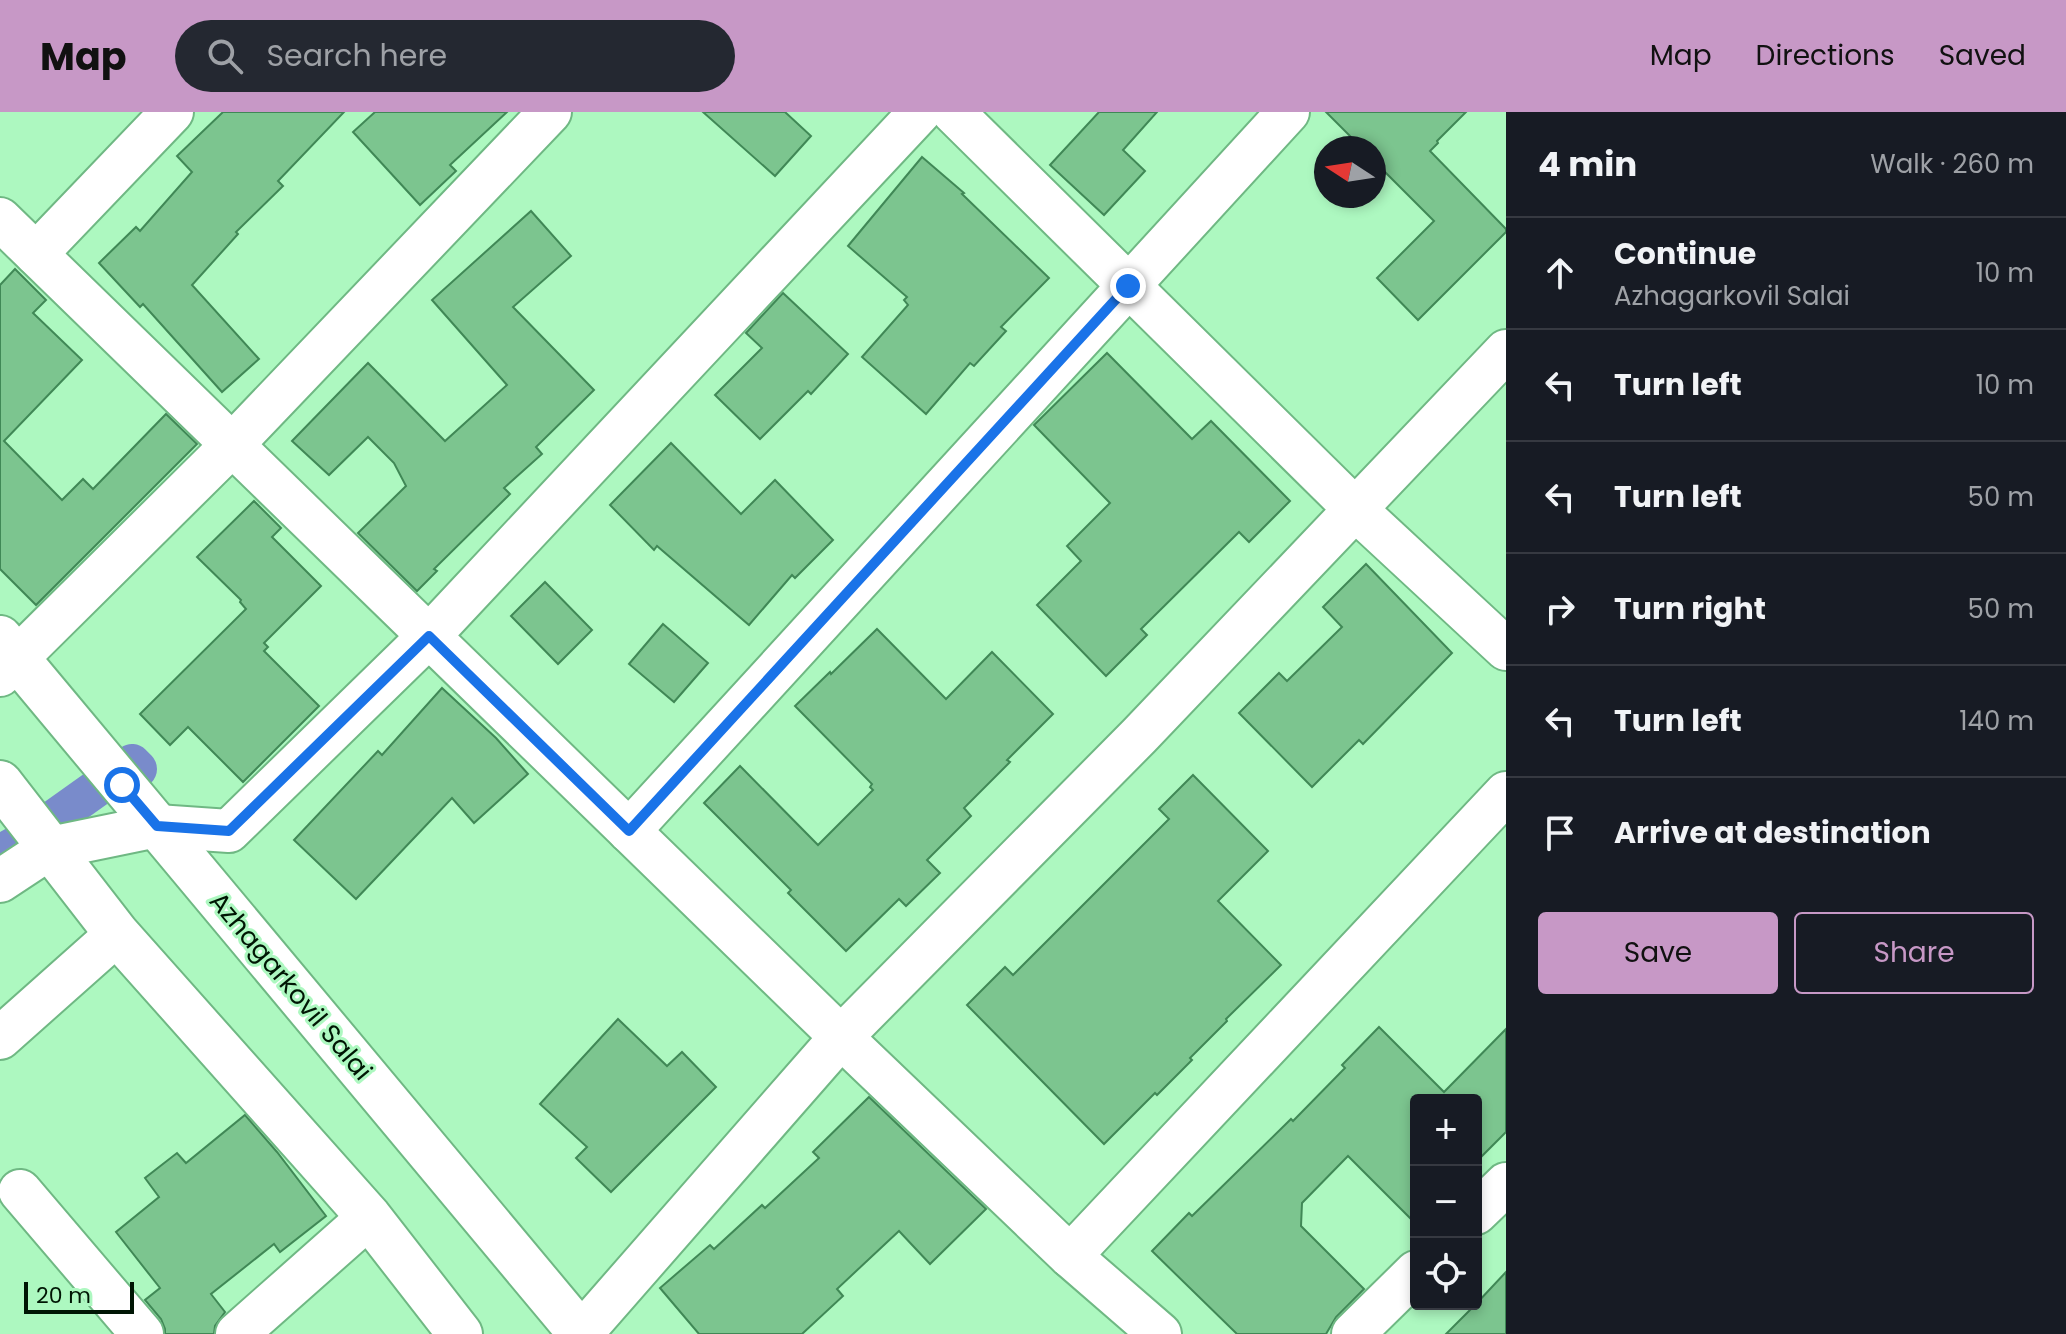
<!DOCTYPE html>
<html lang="en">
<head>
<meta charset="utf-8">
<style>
  body { margin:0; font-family:Poppins,sans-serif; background:#242831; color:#f1f3f6 }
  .controls { position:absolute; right:24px; bottom:24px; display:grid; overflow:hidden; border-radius:8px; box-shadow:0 4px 12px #0003 }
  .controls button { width:72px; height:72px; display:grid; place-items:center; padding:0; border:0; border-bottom:2px solid #363941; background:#171b24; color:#f1f3f6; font:40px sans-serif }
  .compass { position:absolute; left:1314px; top:24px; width:72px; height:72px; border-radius:50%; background:#171b24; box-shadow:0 4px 12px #0003; rotate:282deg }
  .scale { position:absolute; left:24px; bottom:20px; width:110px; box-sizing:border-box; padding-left:8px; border:4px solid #001604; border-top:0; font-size:22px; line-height:28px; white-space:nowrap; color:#001604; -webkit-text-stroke:6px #adf8c0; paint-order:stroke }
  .stop { position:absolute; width:24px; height:24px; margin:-18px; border:6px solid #1a73e8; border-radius:50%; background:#fff }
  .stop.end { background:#1a73e8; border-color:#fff; box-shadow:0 2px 8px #0008 }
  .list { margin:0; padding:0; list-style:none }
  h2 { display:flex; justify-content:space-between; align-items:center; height:104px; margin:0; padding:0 32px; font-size:34px }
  h2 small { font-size:26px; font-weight:400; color:#9ea1a6 }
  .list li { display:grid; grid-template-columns:52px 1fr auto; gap:24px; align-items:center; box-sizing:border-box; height:112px; padding:0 32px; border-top:2px solid #363941 }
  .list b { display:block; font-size:30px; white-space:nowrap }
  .list p { margin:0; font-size:26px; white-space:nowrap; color:#9ea1a6 }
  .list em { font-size:26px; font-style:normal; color:#9ea1a6 }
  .actions { display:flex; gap:16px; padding:24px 32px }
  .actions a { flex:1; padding:18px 0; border:2px solid #c798c6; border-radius:8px; text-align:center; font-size:28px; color:#c798c6 }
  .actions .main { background:#c798c6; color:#111 }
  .icon { flex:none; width:44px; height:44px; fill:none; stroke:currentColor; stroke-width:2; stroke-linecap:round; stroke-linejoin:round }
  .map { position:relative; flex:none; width:1506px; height:1222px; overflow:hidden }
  header { display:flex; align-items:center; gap:48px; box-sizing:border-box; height:112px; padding:0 40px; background:#c798c6; color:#111 }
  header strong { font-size:38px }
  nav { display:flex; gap:44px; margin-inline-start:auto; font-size:28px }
  .search { width:560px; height:72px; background:#242831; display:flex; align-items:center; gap:20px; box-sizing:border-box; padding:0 28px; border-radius:44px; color:#9ea1a6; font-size:30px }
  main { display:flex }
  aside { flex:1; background:#171b24 }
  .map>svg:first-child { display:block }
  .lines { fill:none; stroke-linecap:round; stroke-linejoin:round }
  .canal { stroke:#798bcb; stroke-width:38 }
  .building { fill:#7cc58f; stroke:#408856; stroke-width:2 }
  .street-casing { stroke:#6fb883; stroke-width:46 }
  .primary-casing { stroke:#6fb883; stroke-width:48 }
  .street { stroke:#fff; stroke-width:42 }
  .primary { stroke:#fff; stroke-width:44 }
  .route { stroke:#1a73e8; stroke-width:10 }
  .labels { text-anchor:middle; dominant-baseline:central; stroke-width:6; stroke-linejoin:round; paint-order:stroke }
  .street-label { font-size:26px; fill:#001604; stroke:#adf8c0 }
</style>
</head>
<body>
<header>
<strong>Map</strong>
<div class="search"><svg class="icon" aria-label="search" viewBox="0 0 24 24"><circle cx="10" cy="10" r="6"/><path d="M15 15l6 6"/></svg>Search here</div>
<nav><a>Map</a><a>Directions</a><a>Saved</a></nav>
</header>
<main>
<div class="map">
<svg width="1506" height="1222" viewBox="0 0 1506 1222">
  <rect width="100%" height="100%" fill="#adf8c0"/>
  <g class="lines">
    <!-- canal -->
    <path class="canal" d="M0,742L21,730L132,651L138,657"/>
  </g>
  <!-- building -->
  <g class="building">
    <path d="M223,0H344L278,69L283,74L236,120L238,122L192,173L259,247L222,280L143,192L140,195L99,151L136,115L140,119L192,60L177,44Z"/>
    <path d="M375,0H507L450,53L456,59L420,93L353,20Z"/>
    <path d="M703,0H785L811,24L775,64Z"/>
    <path d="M1099,0H1157L1123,38L1145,59L1104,103L1050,53Z"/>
    <path d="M1326,0H1466L1437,29L1438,31L1430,39L1506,117V120L1418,208L1377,166L1434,109L1374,49V36H1362Z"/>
    <path d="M922,45L964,81L962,82L1049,166L1001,215L1006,219L974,254L970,251L926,302L862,245L908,193L904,188L907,185L848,134Z"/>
    <path d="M531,99L571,144L513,195L594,278L536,335L542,342L504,376L510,382L434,457L437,459L417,479L358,421L406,374L394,351L368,325L329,363L292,329L368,251L445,329L507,273L432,188Z"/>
    <path d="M15,157L46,188L33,201L82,248L4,329L62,388L83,367L93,377L166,302L197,332L36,493L0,457V173Z"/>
    <path d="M783,181L848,242L811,282L808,279L760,327L715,283L762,236L746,221Z"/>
    <path d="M1107,241L1192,327L1211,309L1290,389L1249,430L1239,420L1141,517L1147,523L1106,564L1037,493L1081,449L1067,434L1110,391L1034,313Z"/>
    <path d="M671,331L741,402L775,368L833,428L795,466L792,463L749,513L657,434L654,438L610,393Z"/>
    <path d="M254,389L281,416L272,425L321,474L264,531L268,535L264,539L319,594L243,670L188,615L170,633L140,602L246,497L240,490L241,488L197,445Z"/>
    <path d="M1366,452L1452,541L1363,632L1359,628L1312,675L1239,601L1279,561L1287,569L1342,515L1323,495Z"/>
    <path d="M545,470L592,518L558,552L511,504Z"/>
    <path d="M663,512L708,551L674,590L629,552Z"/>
    <path d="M877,517L946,587L992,540L1053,602L1007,648L1010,650L964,696L971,704L927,748L940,761L906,794L899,787L846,839L788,781L791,778L704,691L740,654L818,733L873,678L870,675L872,672L795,594L830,560L831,562Z"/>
    <path d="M442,576L496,626L528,662L474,711L452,686L356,787L294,728L378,639L382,643Z"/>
    <path d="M1193,663L1268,739L1218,789L1281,853L1226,907L1227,909L1190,946L1192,948L1157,983L1155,981L1104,1032L967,893L1005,855L1013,863L1169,707L1159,697Z"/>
    <path d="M618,907L667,954L682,940L716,975L611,1080L576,1046L587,1035L540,992Z"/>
    <path d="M1379,915L1444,980L1506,917V1020L1476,1050V988H1416V1112L1348,1044L1302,1091L1301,1114L1364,1177L1336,1205L1326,1222H1237L1152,1139L1189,1101L1192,1104L1291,1007L1293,1009L1345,956L1342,953Z"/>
    <path d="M869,985L986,1097L930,1152L899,1119L837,1177L843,1184L802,1222H699L660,1176L710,1133L714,1137L762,1093L765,1096L819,1046L813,1040Z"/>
    <path d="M245,1003L277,1040L326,1104L280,1140L274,1132L211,1182L225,1200L215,1214L214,1222H165V1217L161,1207L145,1188L160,1176L116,1120L159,1085L145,1066L177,1041L186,1051Z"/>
    <path d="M1506,1160V1222H1446L1476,1192Z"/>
  </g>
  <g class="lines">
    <!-- street casing -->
    <g class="street-casing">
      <g id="street">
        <path d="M172,0L36,142L841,925L1070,1144L1160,1222"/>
        <path d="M953,0L1355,397L1506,537"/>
        <path d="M0,107L36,142"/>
        <path d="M0,563L232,333L550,0"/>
        <path d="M629,719L1288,0"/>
        <path d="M0,769L50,736L157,714L229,719L429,524L920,0"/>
        <path d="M0,926L117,822"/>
        <path d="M20,1079L142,1222"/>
        <path d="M1476,1101L1506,1072"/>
        <path d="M1070,1144L1506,681"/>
        <path d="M237,1222L369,1105"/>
        <path d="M581,1222L841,925L1139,624L1506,239"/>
        <path d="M1353,1222L1416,1160"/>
      </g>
    </g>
    <!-- primary casing -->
    <g class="primary-casing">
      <g id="primary">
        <path d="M0,526L581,1222"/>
        <path d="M0,671L117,822L369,1105L460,1222"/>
      </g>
    </g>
    <!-- street -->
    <use href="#street" class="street"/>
    <!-- primary -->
    <use href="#primary" class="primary"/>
  </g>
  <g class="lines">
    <!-- route -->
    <path class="route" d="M122,673L157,714L229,719L429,524L629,719L1128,174"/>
  </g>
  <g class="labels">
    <!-- street labels -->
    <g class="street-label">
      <text transform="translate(291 874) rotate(50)">Azhagarkovil Salai</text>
    </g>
  </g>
</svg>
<div class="controls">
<button>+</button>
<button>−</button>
<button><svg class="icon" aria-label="locate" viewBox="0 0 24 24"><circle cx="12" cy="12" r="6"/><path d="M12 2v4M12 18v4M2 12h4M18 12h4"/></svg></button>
</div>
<svg class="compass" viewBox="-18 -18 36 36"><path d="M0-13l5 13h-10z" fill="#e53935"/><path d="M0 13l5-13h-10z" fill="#9ea1a6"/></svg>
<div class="scale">20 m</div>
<div class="stop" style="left:122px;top:673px"></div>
<div class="stop end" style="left:1128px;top:174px"></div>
</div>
<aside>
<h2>4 min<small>Walk · 260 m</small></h2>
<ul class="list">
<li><svg class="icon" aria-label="ahead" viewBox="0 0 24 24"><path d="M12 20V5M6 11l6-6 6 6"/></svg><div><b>Continue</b><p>Azhagarkovil Salai</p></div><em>10 m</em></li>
<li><svg class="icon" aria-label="left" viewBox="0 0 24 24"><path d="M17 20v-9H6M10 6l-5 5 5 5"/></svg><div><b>Turn left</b></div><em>10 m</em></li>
<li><svg class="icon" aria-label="left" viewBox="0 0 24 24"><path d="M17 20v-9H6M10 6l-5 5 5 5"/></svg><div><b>Turn left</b></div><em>50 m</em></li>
<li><svg class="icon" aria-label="right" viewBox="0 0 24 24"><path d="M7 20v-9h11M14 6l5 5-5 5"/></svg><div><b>Turn right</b></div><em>50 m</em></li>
<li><svg class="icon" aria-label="left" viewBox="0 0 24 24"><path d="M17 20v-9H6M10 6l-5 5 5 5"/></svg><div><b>Turn left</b></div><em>140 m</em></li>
<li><svg class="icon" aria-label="arrive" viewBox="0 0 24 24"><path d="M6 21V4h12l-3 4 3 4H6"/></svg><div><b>Arrive at destination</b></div></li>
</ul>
<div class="actions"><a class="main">Save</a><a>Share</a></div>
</aside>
</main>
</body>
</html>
